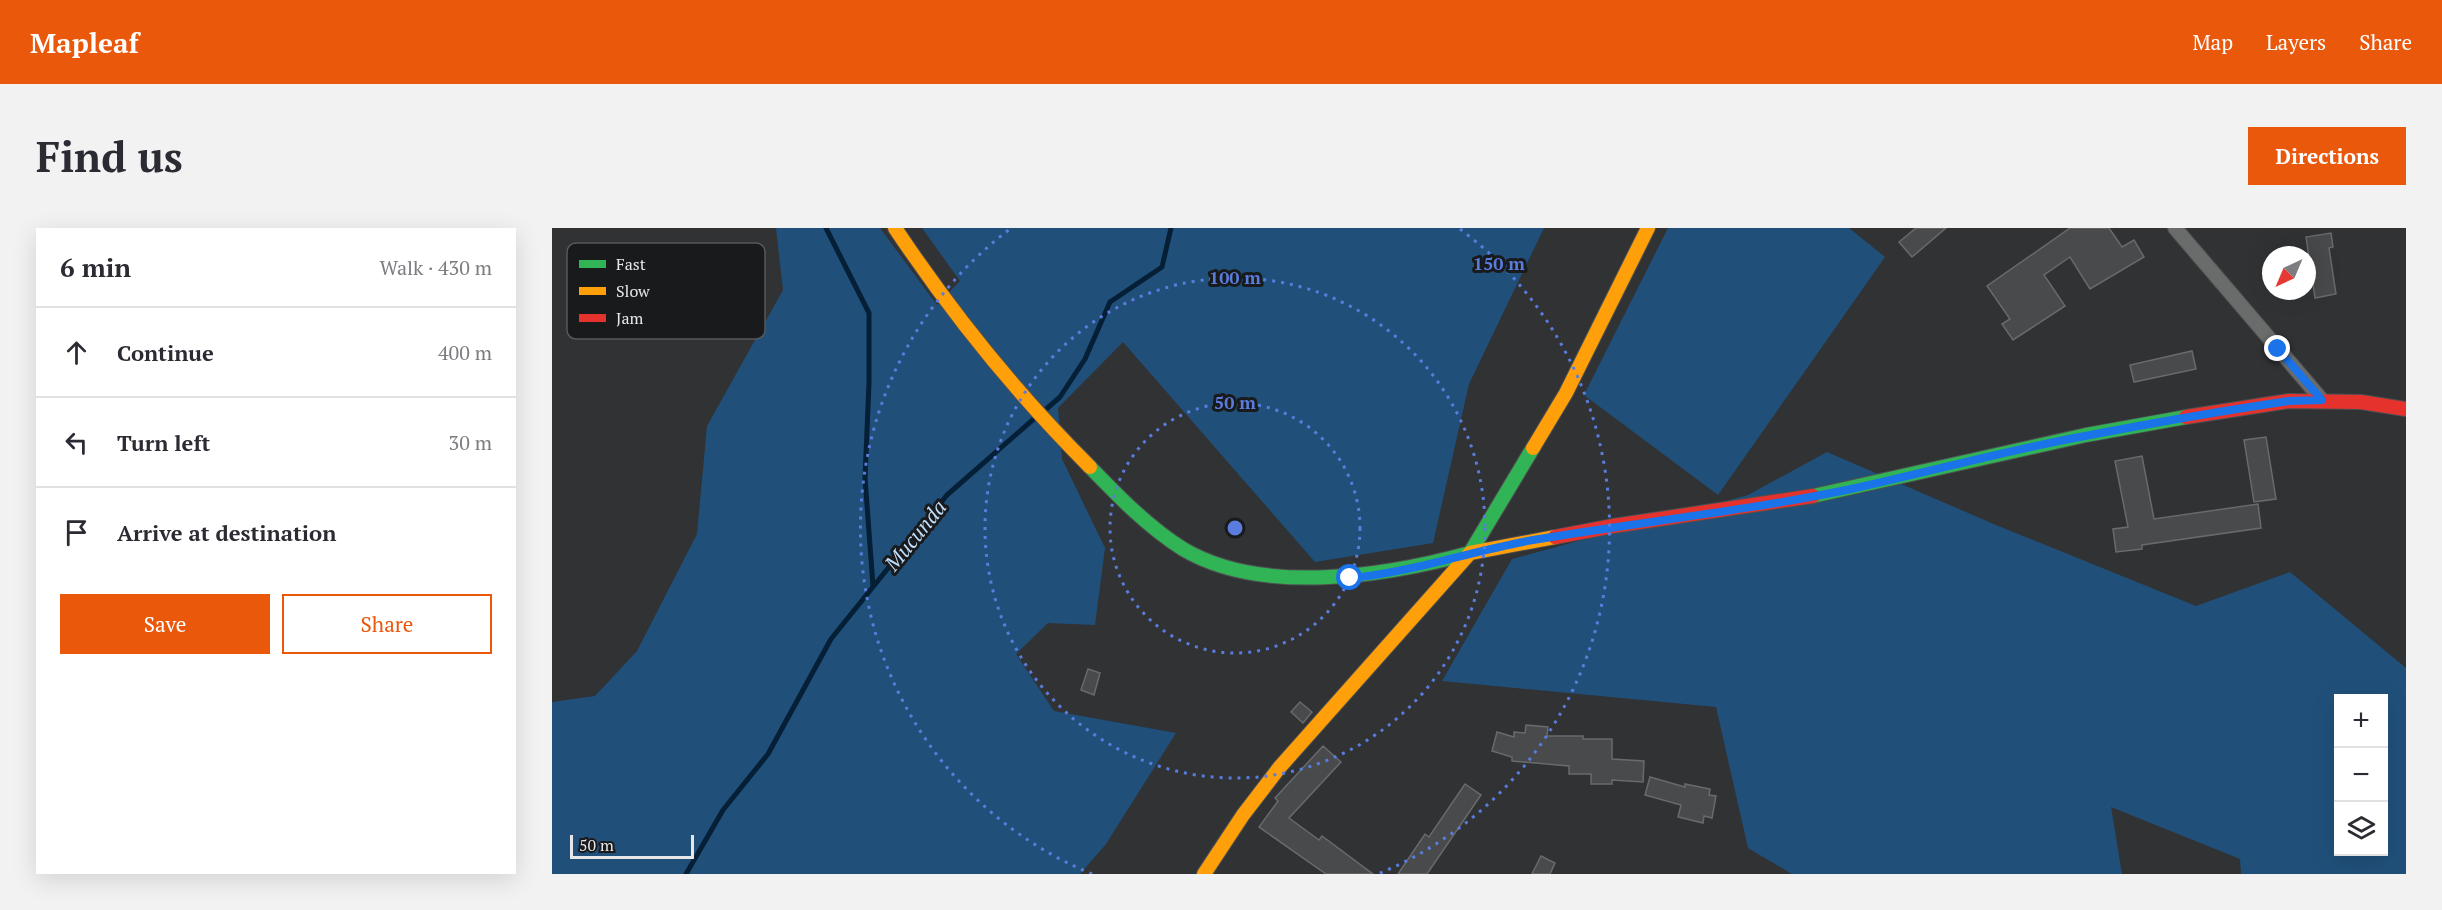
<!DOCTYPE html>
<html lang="en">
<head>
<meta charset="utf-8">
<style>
  body { margin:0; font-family:"PT Serif",serif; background:#f2f2f3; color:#2b2b33 }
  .controls { position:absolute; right:18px; bottom:18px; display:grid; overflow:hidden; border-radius:0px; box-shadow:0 6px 24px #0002 }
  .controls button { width:54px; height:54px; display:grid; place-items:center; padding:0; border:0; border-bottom:2px solid #e1e1e2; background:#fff; color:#2b2b33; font:30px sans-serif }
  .compass { position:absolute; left:1710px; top:18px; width:54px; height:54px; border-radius:50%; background:#fff; box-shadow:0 6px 24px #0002; rotate:224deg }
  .scale { position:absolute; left:18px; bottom:15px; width:124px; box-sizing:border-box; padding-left:6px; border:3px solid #e5e7e9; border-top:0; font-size:16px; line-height:21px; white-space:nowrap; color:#e5e7e9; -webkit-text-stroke:4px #181a1b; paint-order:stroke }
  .stop { position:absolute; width:18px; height:18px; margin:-14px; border:4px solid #1a73e8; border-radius:50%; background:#fff }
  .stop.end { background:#1a73e8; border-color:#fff; box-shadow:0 2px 6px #0008 }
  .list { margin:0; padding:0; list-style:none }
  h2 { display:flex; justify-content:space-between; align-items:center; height:78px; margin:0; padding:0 24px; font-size:26px }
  h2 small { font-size:20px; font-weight:400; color:#7c7c81 }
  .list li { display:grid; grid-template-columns:39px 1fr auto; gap:18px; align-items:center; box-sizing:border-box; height:90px; padding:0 24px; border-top:2px solid #e1e1e2 }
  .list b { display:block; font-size:22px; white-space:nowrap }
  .list em { font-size:20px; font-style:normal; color:#7c7c81 }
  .actions { display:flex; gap:12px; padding:18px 24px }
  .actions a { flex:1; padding:14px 0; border:2px solid #ea580c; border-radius:0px; text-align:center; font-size:21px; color:#ea580c }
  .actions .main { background:#ea580c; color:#fff }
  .icon { flex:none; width:33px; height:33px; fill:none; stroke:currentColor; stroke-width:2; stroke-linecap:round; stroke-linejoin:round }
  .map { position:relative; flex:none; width:1854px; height:646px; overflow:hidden; border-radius:0px }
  header { display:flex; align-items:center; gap:36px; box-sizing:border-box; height:84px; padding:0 30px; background:#ea580c; color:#fff }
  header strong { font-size:28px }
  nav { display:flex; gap:33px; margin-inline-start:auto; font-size:21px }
  .intro { display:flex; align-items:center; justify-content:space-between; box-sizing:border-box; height:144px; padding:0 36px }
  h1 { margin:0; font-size:42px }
  .button { padding:15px 27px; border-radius:0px; background:#ea580c; color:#fff; font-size:21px; font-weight:700 }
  main { display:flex; gap:36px; padding:0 36px }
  aside { flex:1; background:#fff; border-radius:0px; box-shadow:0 6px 24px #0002 }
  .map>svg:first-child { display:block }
  .green { fill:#20507a; fill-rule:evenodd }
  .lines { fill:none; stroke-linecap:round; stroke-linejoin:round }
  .stream { stroke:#051f36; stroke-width:5 }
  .building { fill:#494a4c; stroke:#686a6b; stroke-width:1.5 }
  .street-casing { stroke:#4e4f50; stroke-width:16 }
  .fast-casing { stroke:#4e4f50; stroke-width:16 }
  .slow-casing { stroke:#4e4f50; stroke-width:16 }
  .jam-casing { stroke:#4e4f50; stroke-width:16 }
  .street { stroke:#6a6b6b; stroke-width:14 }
  .fast { stroke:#30b455; stroke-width:14 }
  .slow { stroke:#ff9f0a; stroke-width:14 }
  .jam { stroke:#e5322d; stroke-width:14 }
  .route { stroke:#1a73e8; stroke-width:8 }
  .ring { fill:none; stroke:#597cdd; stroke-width:3; stroke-dasharray:3 6 }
  .labels { text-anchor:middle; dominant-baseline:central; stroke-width:6; stroke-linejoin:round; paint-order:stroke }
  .water-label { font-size:21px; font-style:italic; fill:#bfddfa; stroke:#181a1b }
  .key { fill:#181a1b; stroke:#565859; stroke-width:1.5 }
  .key-label { font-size:16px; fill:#e5e7e9 }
  .centre { fill:#597cdd; stroke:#181a1b; stroke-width:3 }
  .ring-label { font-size:18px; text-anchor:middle; font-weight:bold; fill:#597cdd; stroke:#181a1b; stroke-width:6; stroke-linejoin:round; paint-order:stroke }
</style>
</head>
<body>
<header>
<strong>Mapleaf</strong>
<nav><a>Map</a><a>Layers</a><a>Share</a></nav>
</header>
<div class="intro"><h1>Find us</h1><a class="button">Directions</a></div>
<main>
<aside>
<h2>6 min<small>Walk · 430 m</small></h2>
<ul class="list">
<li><svg class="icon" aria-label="ahead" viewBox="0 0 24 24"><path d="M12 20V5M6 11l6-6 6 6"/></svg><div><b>Continue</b></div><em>400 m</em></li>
<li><svg class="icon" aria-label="left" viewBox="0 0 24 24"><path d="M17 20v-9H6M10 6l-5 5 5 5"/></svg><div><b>Turn left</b></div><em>30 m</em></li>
<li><svg class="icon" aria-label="arrive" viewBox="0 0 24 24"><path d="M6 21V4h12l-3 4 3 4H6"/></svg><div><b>Arrive at destination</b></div></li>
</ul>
<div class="actions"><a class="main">Save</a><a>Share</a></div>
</aside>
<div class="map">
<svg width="1854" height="646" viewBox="0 0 1854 646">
  <rect width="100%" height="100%" fill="#303234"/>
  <!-- green -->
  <g class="green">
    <path d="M224,0H328L385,77L408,53L370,0H992L917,156L881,315L763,334L571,114L506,180L510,231L553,320L543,397L496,395L464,426L502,483L624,505L554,616L528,646H0V474L43,468L85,423L145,306L155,198L231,62Z"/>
    <path d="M1116,0H1297L1333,29L1166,267L1032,167Z"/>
    <path d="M1275,224L1444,297L1644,378L1738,344L1854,440V646H1689L1688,631L1559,579L1570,646H1240L1196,620L1164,479L890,453L960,331L1196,267ZM1786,470H1832V624H1786Z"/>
  </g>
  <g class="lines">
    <!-- stream -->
    <g class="stream">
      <path d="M274,0L317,85V155L313,250L321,358"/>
      <path d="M492,183L508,169L533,131L558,74L610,39L619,0"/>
      <path d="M134,646L171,582L216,526L279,411L395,267L484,189"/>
    </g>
  </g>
  <!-- building -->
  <g class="building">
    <path d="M1364,0H1394L1360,29L1347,14Z"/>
    <path d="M1518,0H1557L1570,19L1582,12L1592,29L1538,61L1518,29L1492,47L1513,78L1461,112L1450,96L1458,91L1435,58Z"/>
    <path d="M1779,5L1781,19L1777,20L1784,66L1763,70L1754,9Z"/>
    <path d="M1640,123L1644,141L1582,154L1578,137Z"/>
    <path d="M1714,209L1724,271L1702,274L1692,212Z"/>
    <path d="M1590,228L1602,291L1706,276L1709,300L1590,317V321L1564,324L1561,301L1576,299L1563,233Z"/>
    <path d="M536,441L548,445L542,467L529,462Z"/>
    <path d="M748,474L760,484L751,495L739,484Z"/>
    <path d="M974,497L996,499L995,508H1031V511H1060V531L1092,533L1091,554L1060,552V556H1039V546H1017V538L960,533V529L940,523L945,504L962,509V504L973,505Z"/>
    <path d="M771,518L789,534L737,590L767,612L770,608L821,646H774L707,599L726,573L723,570Z"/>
    <path d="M1098,549L1133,559V556L1158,561L1157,567L1164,568L1160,590L1152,588L1151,595L1126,589L1129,577L1093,567Z"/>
    <path d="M913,556L929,567L875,646H846L873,606L877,609Z"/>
    <path d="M989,628L1003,635L998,646H980Z"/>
  </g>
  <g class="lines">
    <!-- street casing -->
    <g class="street-casing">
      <path id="street" d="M1623,0L1770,172"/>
    </g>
    <!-- fast casing -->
    <g class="fast-casing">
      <g id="fast">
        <path d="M538,239C566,268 596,299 631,321C710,368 834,348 918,325L981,220"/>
        <path d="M1261,268L1534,207L1634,189"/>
      </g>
    </g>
    <!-- slow casing -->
    <g class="slow-casing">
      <g id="slow">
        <path d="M343,0C399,84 467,168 538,239"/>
        <path d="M981,220L1014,165L1096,0"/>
        <path d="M652,646L691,587L727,540L918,325L1003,309"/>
      </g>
    </g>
    <!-- jam casing -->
    <g class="jam-casing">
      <g id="jam">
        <path d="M1634,189L1737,173L1809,174L1854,181"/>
        <path d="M1003,309L1061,298L1261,268"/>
      </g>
    </g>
    <!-- street -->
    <use href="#street" class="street"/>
    <!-- fast -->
    <use href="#fast" class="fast"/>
    <!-- slow -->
    <use href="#slow" class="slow"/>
    <!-- jam -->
    <use href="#jam" class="jam"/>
  </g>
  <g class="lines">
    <!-- route -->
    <path class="route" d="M798,350C861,344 919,323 981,312C1087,294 1194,283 1299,261C1377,244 1455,222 1533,208C1601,195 1669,183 1737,173L1770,172L1726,121"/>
  </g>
  <!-- distance rings -->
  <g class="ring">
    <circle cx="683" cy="300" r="125"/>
    <circle cx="683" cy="300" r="250"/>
    <path d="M540 646A374 374 0 0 1 458 1M908 1A374 374 0 0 1 826 646"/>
  </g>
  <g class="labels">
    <!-- water labels -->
    <g class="water-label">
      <text transform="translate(363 307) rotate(-51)">Mucunda</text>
    </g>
  </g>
  <!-- legend -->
  <rect x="15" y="15" width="198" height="96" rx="9" class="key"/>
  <rect x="27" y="32" width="27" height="8" fill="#30b455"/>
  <rect x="27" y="59" width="27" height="8" fill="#ff9f0a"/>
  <rect x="27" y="86" width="27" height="8" fill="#e5322d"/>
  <g class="key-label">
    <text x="64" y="42">Fast</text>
    <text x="64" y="69">Slow</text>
    <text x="64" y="96">Jam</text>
  </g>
  <circle cx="683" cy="300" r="9" class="centre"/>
  <g class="ring-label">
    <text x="947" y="42">150 m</text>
    <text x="683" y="56">100 m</text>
    <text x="683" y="181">50 m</text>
  </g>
</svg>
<div class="controls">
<button>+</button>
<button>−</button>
<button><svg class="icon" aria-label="layers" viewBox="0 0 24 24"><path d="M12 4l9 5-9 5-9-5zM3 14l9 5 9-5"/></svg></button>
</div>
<svg class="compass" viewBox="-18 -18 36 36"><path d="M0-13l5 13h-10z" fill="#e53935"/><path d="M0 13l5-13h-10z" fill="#7c7c81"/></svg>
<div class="scale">50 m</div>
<div class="stop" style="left:798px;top:350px"></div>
<div class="stop end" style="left:1726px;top:121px"></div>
</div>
</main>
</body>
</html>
